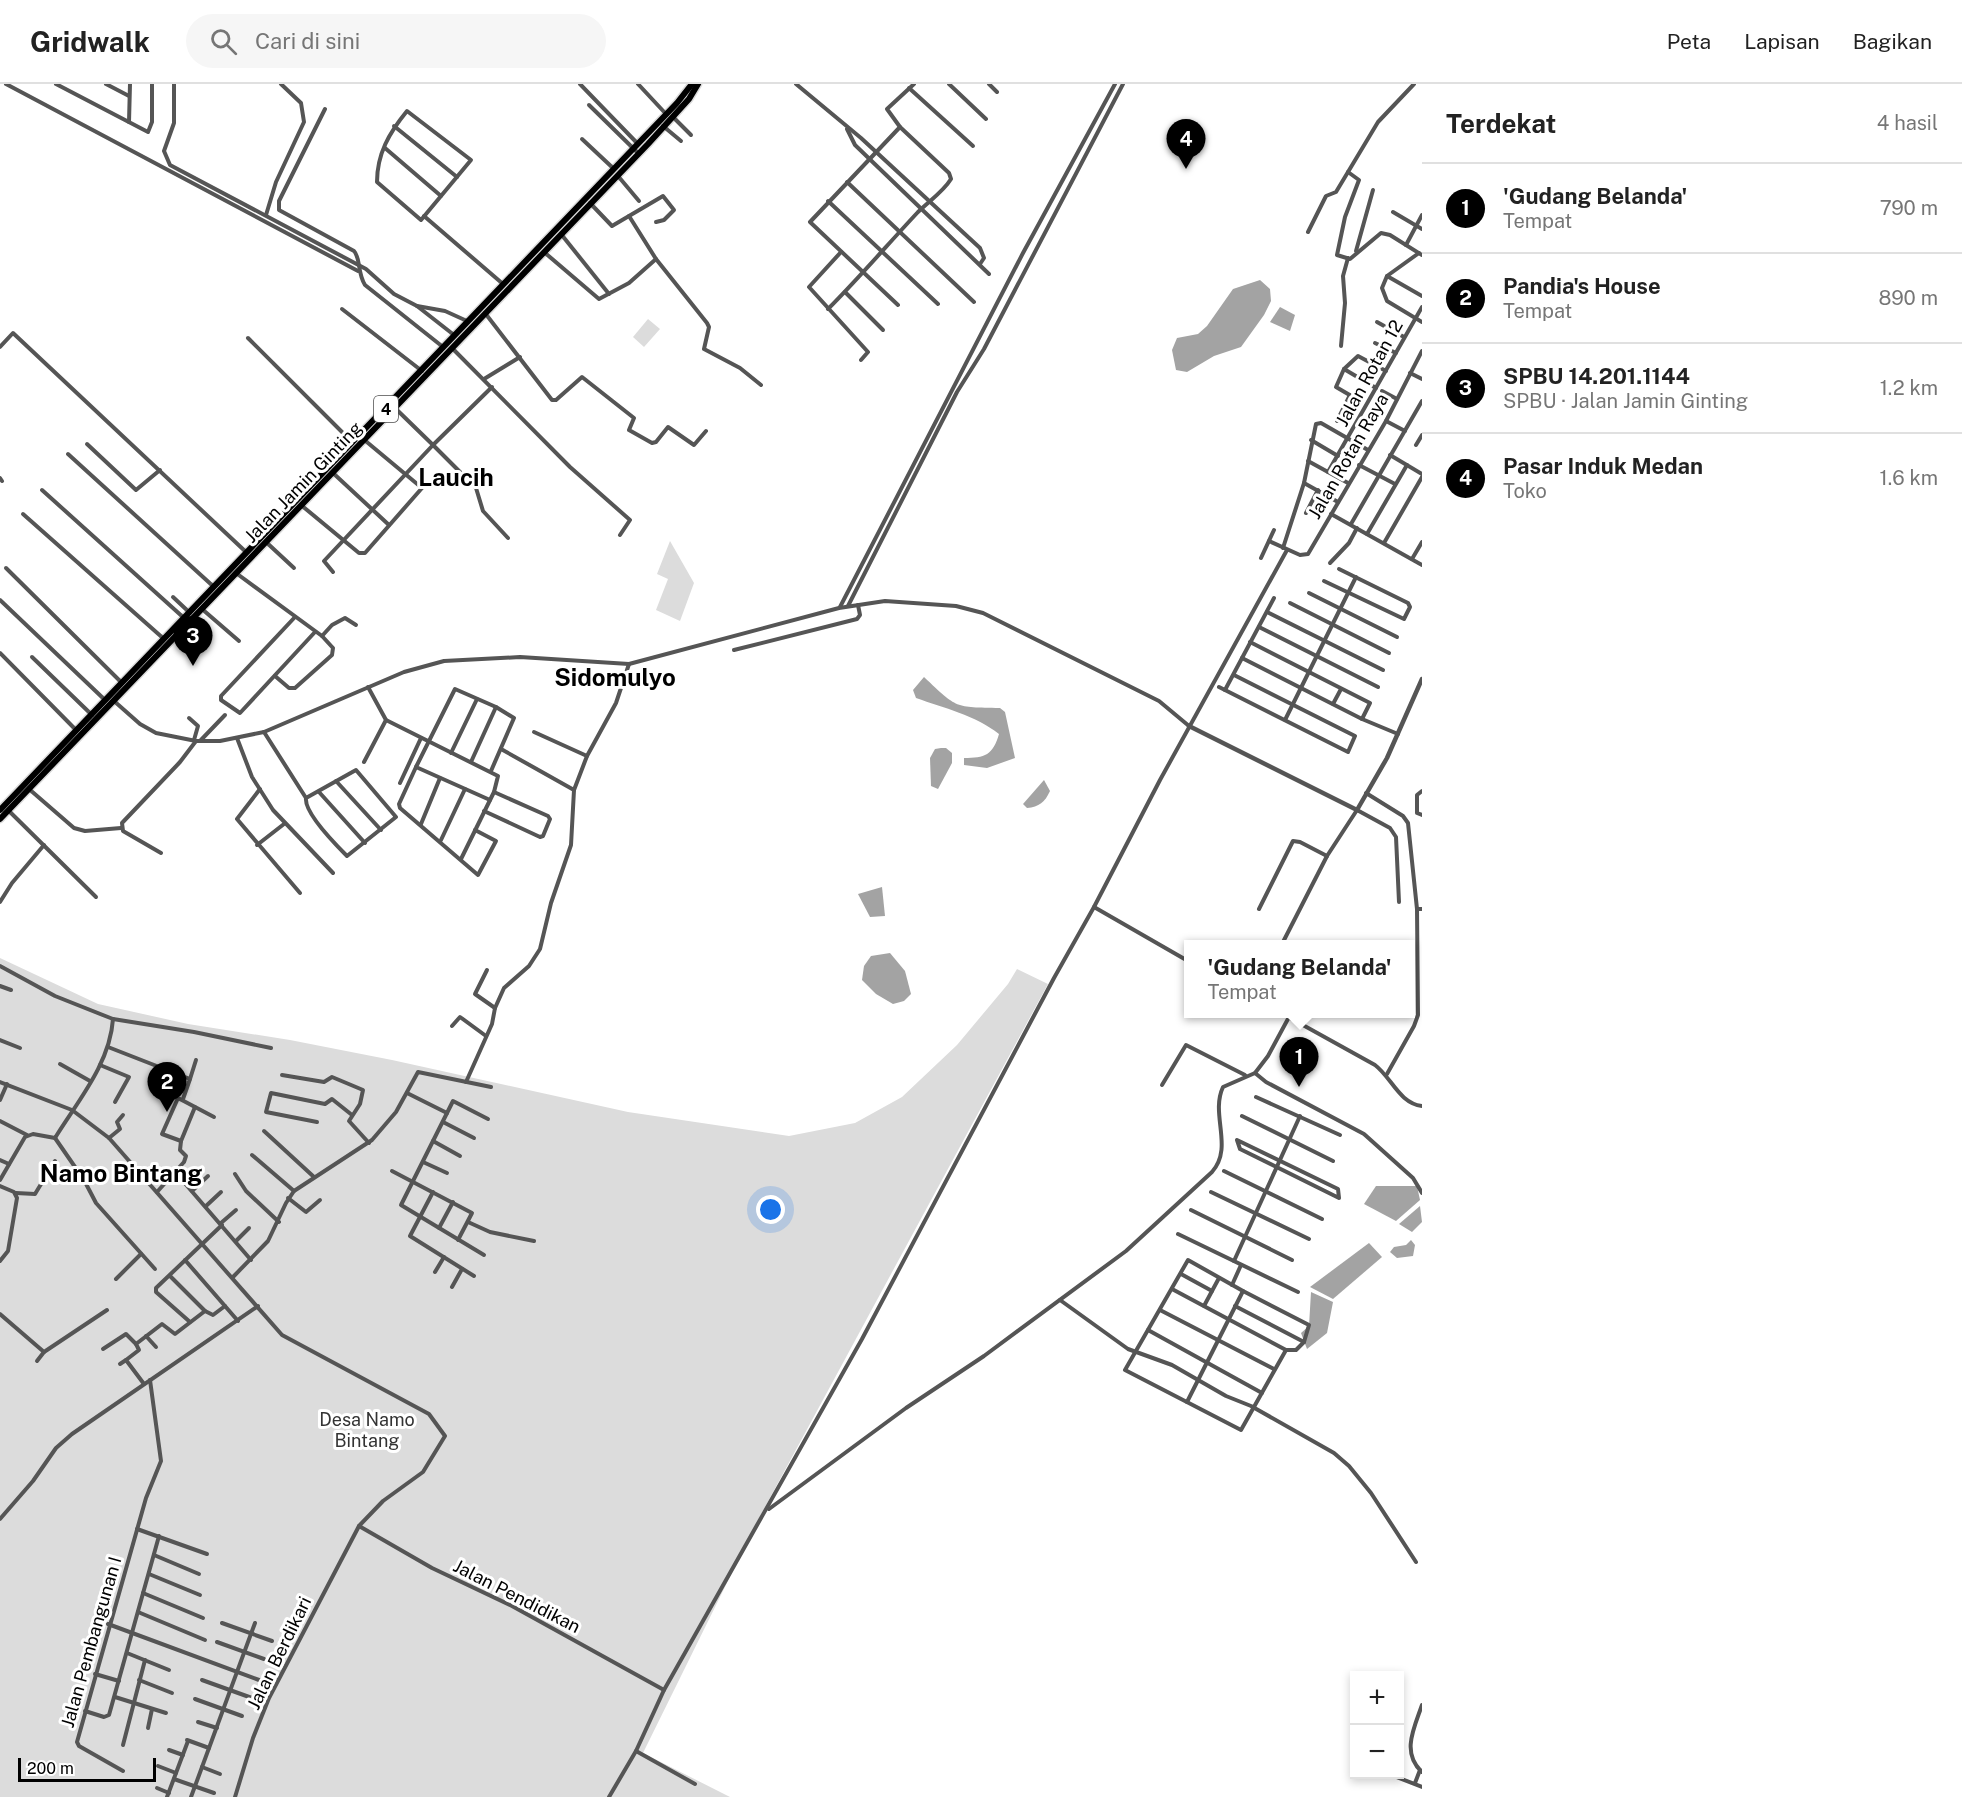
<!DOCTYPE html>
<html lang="id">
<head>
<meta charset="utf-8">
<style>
  body { margin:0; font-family:"Public Sans",sans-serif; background:#f6f6f6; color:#222 }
  .controls { position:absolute; right:18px; bottom:18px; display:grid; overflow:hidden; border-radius:0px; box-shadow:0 3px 9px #0003 }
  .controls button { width:54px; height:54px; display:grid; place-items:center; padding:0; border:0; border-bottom:2px solid #e0e0e0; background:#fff; color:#222; font:30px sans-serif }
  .scale { position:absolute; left:18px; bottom:15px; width:138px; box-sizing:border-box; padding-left:6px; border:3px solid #000; border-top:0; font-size:16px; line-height:21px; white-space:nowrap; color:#000; -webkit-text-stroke:4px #fff; paint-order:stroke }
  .you { position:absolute; left:771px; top:1126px; width:21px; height:21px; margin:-15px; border:4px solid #fff; border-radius:50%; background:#1a73e8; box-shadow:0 0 0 9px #1a73e833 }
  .badge { display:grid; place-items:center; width:39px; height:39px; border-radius:50%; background:#000; color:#fff; font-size:20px; font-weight:700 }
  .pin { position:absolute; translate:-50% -50px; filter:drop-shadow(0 2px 3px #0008) }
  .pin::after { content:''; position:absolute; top:32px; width:21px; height:18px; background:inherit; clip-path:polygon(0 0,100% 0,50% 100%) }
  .popup { position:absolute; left:1184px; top:856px; width:231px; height:78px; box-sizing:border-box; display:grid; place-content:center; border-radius:0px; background:#fff; filter:drop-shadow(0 2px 4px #0005); font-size:20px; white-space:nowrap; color:#767676 }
  .popup b { font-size:22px; color:#222 }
  .popup::after { content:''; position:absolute; left:50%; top:100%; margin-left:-12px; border:12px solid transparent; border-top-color:#fff }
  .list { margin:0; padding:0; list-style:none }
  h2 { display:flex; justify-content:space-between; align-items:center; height:78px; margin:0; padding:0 24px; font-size:26px }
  h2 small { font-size:20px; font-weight:400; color:#767676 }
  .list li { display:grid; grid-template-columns:39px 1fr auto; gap:18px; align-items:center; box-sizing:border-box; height:90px; padding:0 24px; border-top:2px solid #e0e0e0 }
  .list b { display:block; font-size:22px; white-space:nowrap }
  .list p { margin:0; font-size:20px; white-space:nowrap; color:#767676 }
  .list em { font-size:20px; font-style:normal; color:#767676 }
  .icon { flex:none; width:33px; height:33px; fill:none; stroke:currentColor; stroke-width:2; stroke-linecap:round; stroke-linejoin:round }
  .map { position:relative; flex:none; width:1422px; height:1713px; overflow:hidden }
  header { display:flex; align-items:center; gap:36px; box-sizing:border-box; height:84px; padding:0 30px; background:#fff; border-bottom:2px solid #e0e0e0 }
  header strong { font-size:28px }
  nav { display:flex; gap:33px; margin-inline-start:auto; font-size:21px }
  .search { width:420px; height:54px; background:#f6f6f6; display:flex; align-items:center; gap:15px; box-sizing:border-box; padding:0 21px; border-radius:33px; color:#767676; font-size:22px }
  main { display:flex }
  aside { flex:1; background:#fff }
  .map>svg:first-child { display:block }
  .green { fill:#dcdcdc }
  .water { fill:#a3a3a3 }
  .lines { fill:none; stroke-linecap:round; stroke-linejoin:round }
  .trunk-casing { stroke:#dbdbdb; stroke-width:9 }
  .minor { stroke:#555; stroke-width:4 }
  .tertiary { stroke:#555; stroke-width:4.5 }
  .trunk { stroke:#000; stroke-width:6 }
  .labels { text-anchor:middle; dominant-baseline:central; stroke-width:6; stroke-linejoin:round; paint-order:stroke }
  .shield { fill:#fff; stroke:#4c4c4c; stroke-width:1.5 }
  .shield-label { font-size:16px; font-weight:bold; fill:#000 }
  .street-label { font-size:18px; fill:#000; stroke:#fff }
  .park-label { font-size:18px; fill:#333; stroke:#fff }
  .district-label { font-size:24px; font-weight:bold; fill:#000; stroke:#fff }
</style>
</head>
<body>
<header>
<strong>Gridwalk</strong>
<div class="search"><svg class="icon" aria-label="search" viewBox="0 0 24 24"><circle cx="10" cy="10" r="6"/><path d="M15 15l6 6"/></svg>Cari di sini</div>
<nav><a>Peta</a><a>Lapisan</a><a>Bagikan</a></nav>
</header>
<main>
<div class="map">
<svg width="1422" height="1713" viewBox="0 0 1422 1713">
  <rect width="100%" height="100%" fill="#fff"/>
  <!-- green -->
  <g class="green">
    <path d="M648,235L660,245L644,263L633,253Z"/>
    <path d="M670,457L694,499L680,537L656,526L668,495L657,490Z"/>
    <path d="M0,874L98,920L188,940L290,956L392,976L628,1028L789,1052L855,1039L902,1013L957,961L1008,900L1017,885L1048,900L759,1434L643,1669L730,1713H0Z"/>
  </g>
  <!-- water -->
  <g class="water">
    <path d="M1260,196L1270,205L1271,217L1264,231L1241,263L1214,272L1187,288L1176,286L1172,266L1177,254L1198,250L1207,242L1233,205Z"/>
    <path d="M1280,223L1295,231L1290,247L1270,238Z"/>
    <path d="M924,593C958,625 954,623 1000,624L1005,628L1015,674L987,684L964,681V674C985,674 993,671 999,650C975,631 944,624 916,614L913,606Z"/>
    <path d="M941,664H946L952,669V679L938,705L931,702L930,674L935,665Z"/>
    <path d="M1044,696L1050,707C1045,718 1039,723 1027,724L1023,720Z"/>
    <path d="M882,803L885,832L870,833L858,810Z"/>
    <path d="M890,869L905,887L911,910L904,917L893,920L876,910L862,896L864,882L871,872Z"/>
    <path d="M1376,1102H1417L1420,1116L1396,1137L1364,1120Z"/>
    <path d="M1420,1122L1422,1138L1412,1148L1399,1140Z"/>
    <path d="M1411,1156L1415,1161L1413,1172L1397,1174L1390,1168L1394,1163L1406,1161Z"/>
    <path d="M1369,1159L1382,1173L1333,1215L1310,1203Z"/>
    <path d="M1311,1208L1333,1218L1327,1249L1307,1265L1301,1249L1309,1242Z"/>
  </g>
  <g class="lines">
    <!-- trunk casing -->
    <g class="trunk-casing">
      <g id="trunk">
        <path d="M0,726L677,19L692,0"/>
        <path d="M0,735L648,60L689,15L698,0"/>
      </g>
    </g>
    <!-- minor -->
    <g class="minor">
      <path d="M6,0L358,187"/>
      <path d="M56,0L148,48L152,38V0"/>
      <path d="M106,0L129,12"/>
      <path d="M174,0V39L164,67L170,81L366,185L394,210L417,222L454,251"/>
      <path d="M580,0L638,60"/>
      <path d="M638,0L666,30"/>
      <path d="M796,0L861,54L980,164L984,174L980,180"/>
      <path d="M949,0L986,35"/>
      <path d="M989,0L997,8"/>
      <path d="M909,4L973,62"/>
      <path d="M589,21L638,69"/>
      <path d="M325,25L279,117V126L354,167C361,175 357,188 365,201L443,263"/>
      <path d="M407,27L471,76L421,136L377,98C377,70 389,49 407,27Z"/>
      <path d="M673,33L691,51"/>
      <path d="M129,38L130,0"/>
      <path d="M394,42L457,93"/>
      <path d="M663,42L681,57"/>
      <path d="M900,43L887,25L914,0"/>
      <path d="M847,45L855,61L989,190"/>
      <path d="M582,55L614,85"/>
      <path d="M385,64L441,112"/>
      <path d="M1348,88L1359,96L1345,133L1337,171L1350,175L1381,149L1390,151L1422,171"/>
      <path d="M618,92L639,117"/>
      <path d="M847,98L974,218"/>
      <path d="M828,117L938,220"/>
      <path d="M590,119L612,142L629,132L656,175L707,239L709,243L704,265L740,284L761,301"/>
      <path d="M1393,128L1422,145"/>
      <path d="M266,131L276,98L304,38L301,19L281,0"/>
      <path d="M424,132L503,200"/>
      <path d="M629,132L663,112L674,126L664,136L656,138"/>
      <path d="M1308,148L1326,112L1336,108L1378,38L1414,0"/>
      <path d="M561,150L609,210"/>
      <path d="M1406,161L1422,131"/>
      <path d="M1356,167L1373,106"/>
      <path d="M544,168L599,215L629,199L656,175"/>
      <path d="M841,168L809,203L868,268L861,276"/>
      <path d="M1419,169L1387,192L1382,204L1387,217L1422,238"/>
      <path d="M1387,192L1422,212"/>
      <path d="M845,208L883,246"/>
      <path d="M417,222L445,227L467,237"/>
      <path d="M342,225L422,287"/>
      <path d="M828,225C859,194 888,160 918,128C929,117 943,108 951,95L949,89L900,43L810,138L898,221"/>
      <path d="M485,229L552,316H556L582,293L634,334L629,346L652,359L656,358L668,343L694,361L706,347"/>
      <path d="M1377,238L1404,253"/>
      <path d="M248,254L352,358"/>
      <path d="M1375,259L1396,269"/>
      <path d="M1341,262L1345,219L1343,192L1348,174"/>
      <path d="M0,263L13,249L246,468"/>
      <path d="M452,264L570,383L630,436L620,451"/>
      <path d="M1344,285L1376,304"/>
      <path d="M1410,289L1422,295"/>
      <path d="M484,295L520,273"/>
      <path d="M1382,307L1397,315"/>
      <path d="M1360,317L1336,303L1344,285L1358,272L1386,287"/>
      <path d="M396,325L433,361L492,303"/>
      <path d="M1337,337L1350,311"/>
      <path d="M1386,337L1405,347"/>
      <path d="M1311,356L1338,372"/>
      <path d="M87,360L136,406L160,386"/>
      <path d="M1416,361L1422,351"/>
      <path d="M68,370L214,503"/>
      <path d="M1390,371L1422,390"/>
      <path d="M1308,377L1348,399"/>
      <path d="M1359,381L1395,400"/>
      <path d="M1328,388L1422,223"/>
      <path d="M333,389L389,441"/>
      <path d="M0,394L2,397"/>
      <path d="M1304,399L1338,418"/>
      <path d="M42,406L184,534"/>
      <path d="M301,421L359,469H365L422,404L362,354"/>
      <path d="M1306,429L1318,406"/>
      <path d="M23,430L164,555"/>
      <path d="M1331,430L1422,481"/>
      <path d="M1351,440L1422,317"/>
      <path d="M1367,450L1407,381"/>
      <path d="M1269,457L1300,471L1308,470L1386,337L1422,267"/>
      <path d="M266,458L294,484"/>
      <path d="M1384,459L1422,393"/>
      <path d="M1283,464L1304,399L1316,340L1321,339L1368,366"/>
      <path d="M1261,474L1274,446"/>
      <path d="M1412,475L1422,458"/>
      <path d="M1330,479L1349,459L1357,444"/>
      <path d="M6,484L122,599"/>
      <path d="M333,488L324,477L433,361L476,404L483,427L508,454"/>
      <path d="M236,489L322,552L333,564L332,571L295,604H289L275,592"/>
      <path d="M1324,497L1404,535L1410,523L1408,519L1339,485"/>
      <path d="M1309,509L1397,553"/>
      <path d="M173,513L190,529"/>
      <path d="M0,516L105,616"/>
      <path d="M1290,519L1389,569"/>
      <path d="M848,522L957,308L984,265L1123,0"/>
      <path d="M840,523L1023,169L1115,0"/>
      <path d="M202,525L239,557"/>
      <path d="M1267,528L1383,586"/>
      <path d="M295,533L221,612V616L240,629L315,548"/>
      <path d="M1259,543L1378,603"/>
      <path d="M322,552L332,541L345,534L356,541"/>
      <path d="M1250,558L1370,619L1362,635"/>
      <path d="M734,566L857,535L860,531L858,521"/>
      <path d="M0,569L76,646"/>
      <path d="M32,573L92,631"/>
      <path d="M1242,574L1362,635L1398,650"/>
      <path d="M368,603L386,636L498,692L494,708L461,775"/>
      <path d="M1219,603L1348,668L1355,652L1234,591"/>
      <path d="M1225,606L1274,514"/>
      <path d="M114,617L140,640L156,649L196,657H220L264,648L404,588L444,577L520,573L629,580L839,524L885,517L956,522L983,529L1159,617L1189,642"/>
      <path d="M1333,620L1341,605"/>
      <path d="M189,634L198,642L194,656"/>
      <path d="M1285,636L1356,493"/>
      <path d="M264,648L306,714L356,686L396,733L347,772C336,761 304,729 306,714"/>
      <path d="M534,648L587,672"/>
      <path d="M237,654L252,693L273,726L333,789"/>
      <path d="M200,657L225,631"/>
      <path d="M501,665L574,706"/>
      <path d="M451,669L477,615"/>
      <path d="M364,678L386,636"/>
      <path d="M471,678L496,623L514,634L491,687"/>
      <path d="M416,683L399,720L400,724L478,791L496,757L475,746"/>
      <path d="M336,697L381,746"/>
      <path d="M400,699L421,654"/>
      <path d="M29,705L74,744L85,747L121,744"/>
      <path d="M260,705L237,735L300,809"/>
      <path d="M1422,707L1417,711V729L1422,731"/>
      <path d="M319,708L365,759"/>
      <path d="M1366,709L1403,732L1408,739L1417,825H1422"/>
      <path d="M490,716L416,683L455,605L496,623"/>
      <path d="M9,727L96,813"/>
      <path d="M484,727L540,753L543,752L550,735L548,732L494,708"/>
      <path d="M421,740L440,694"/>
      <path d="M441,756L465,705"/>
      <path d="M257,761L284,740"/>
      <path d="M161,769L123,747L122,739L180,678L196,657"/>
      <path d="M0,818L12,799L44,761"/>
      <path d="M1094,823L1188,877"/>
      <path d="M1259,825L1293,757L1300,758L1327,772"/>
      <path d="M1282,860L1327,772L1357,726L1390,744L1396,753L1399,818"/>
      <path d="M0,882L55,912L113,935L194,948L271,964"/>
      <path d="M487,886L475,910L495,924"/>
      <path d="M0,902L11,906"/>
      <path d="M1283,930L1375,981C1392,994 1399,1019 1422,1022"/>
      <path d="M452,942L460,933L486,952"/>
      <path d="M0,956L20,964"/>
      <path d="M108,963L190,995L183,1015"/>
      <path d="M60,980L90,997"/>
      <path d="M100,981L129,993L115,1018"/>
      <path d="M1255,989L1266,998L1364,1050L1413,1094L1422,1109"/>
      <path d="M1387,990L1414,942L1418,931L1417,825"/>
      <path d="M282,991L324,998L332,993L363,1006L360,1020L349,1037L369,1059"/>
      <path d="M190,995L196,976"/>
      <path d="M0,998L72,1026L109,1054L282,1251L429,1330L445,1352L423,1388L383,1417L359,1442L269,1614L253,1654L235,1713"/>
      <path d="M466,998L492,940L495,924L504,904L529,882L540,865L551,819L571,761L574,706L587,672L616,619L629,580"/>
      <path d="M1162,1001L1186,961L1245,991"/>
      <path d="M407,1009L447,1029"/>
      <path d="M1256,1013L1340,1051"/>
      <path d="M0,1016L7,1000"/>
      <path d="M1242,1032L1333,1077"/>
      <path d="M0,1037L27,1051"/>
      <path d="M317,1038L266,1028L271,1009L325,1020L332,1015L352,1031"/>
      <path d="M443,1038L474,1054"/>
      <path d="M264,1047L314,1093"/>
      <path d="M55,1054L84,1096L96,1119L155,1185"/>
      <path d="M109,1054L120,1045L117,1038L123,1031"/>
      <path d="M1237,1056L1338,1105L1339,1114L1240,1065Z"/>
      <path d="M181,1057L162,1050L178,1014L214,1033"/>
      <path d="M433,1057L460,1072"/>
      <path d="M252,1071L294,1107"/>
      <path d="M0,1076L9,1080"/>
      <path d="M423,1078L447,1089"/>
      <path d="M392,1087L472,1129L458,1156"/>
      <path d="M1224,1087L1322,1135"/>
      <path d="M176,1089L251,1176"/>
      <path d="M235,1090L246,1107L279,1138"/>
      <path d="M0,1096L25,1053L33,1050L55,1054C77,1018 110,980 113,935"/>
      <path d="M0,1102L14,1108L17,1114L8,1167L0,1177"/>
      <path d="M192,1107L208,1092"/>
      <path d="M157,1108L184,1078L186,1072L180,1066L181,1057L195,1023"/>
      <path d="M433,1108L410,1152L474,1192"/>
      <path d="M1211,1108L1309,1155"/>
      <path d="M16,1109L35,1110L55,1077"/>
      <path d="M288,1114L306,1128L320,1116"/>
      <path d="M206,1122L221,1108"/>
      <path d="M1191,1126L1292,1176"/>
      <path d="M468,1138L490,1148L534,1157"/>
      <path d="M221,1139L236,1126"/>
      <path d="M439,1144L453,1118"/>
      <path d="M1178,1150L1298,1208"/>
      <path d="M236,1157L249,1144"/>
      <path d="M484,1171L401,1121L453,1017L488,1035"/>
      <path d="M185,1176L238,1237"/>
      <path d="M1234,1177L1300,1032"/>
      <path d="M435,1188L444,1173"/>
      <path d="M1181,1190L1212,1207L1204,1222"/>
      <path d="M233,1193L268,1157L286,1119L294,1107L372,1056L396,1028L418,988L491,1003"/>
      <path d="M116,1195L141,1170"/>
      <path d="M1232,1201L1241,1181"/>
      <path d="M452,1203L462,1185"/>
      <path d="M1172,1205C1210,1225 1248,1246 1286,1266H1296L1304,1258L1309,1241L1243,1207L1187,1318"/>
      <path d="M1212,1207L1219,1194"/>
      <path d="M1243,1207L1188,1176L1125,1286L1241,1346L1286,1266"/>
      <path d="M1060,1216L1128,1265L1172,1281L1226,1312L1251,1322L1334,1369L1349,1382L1371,1409L1416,1478"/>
      <path d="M1235,1222L1304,1258"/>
      <path d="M1160,1226L1274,1285"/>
      <path d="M205,1227L213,1231L225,1222"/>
      <path d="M0,1230L44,1268L107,1226"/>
      <path d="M190,1238L156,1208V1204L222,1141"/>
      <path d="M1148,1246L1262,1309"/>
      <path d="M146,1252L156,1263"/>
      <path d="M103,1265L126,1250L136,1260"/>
      <path d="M37,1277L44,1268"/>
      <path d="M120,1280L126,1276"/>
      <path d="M144,1300L126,1276L139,1266L136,1260L162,1240L175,1250L205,1227L170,1192"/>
      <path d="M769,1425L906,1324L984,1272L1126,1167L1212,1088C1234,1063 1210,1031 1223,1003L1255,989L1268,972L1289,933"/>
      <path d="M0,1435L33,1397L56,1364L72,1350L258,1222"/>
      <path d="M359,1442L432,1484L512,1522L664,1606"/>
      <path d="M137,1445L207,1470"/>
      <path d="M154,1471L199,1490"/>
      <path d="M149,1490L200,1511"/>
      <path d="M143,1509L203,1534"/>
      <path d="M138,1528L205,1556"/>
      <path d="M222,1539L272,1557"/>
      <path d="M108,1540L259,1596"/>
      <path d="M217,1558L264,1575"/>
      <path d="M127,1569L169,1586"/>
      <path d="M95,1590L119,1597"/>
      <path d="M139,1596L172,1609"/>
      <path d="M202,1596L252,1614"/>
      <path d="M115,1613L166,1629"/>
      <path d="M195,1615L242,1632"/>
      <path d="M1422,1621C1414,1644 1401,1669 1422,1688"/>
      <path d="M85,1627L104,1633L109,1631L159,1452"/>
      <path d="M198,1638L217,1644"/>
      <path d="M148,1644L152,1625"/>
      <path d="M187,1656L209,1664"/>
      <path d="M123,1661L145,1576"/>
      <path d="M169,1666L183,1671"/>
      <path d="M636,1667L695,1700"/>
      <path d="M158,1682L176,1689"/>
      <path d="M202,1683L220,1690"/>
      <path d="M123,1687L79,1662L77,1658L146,1414L161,1377L150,1296"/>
      <path d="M1394,1692L1422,1703"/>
      <path d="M174,1695L214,1709"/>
      <path d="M1415,1699L1420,1686"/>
      <path d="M157,1704L169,1709"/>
      <path d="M167,1713L188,1657"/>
      <path d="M191,1713L255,1539"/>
      <path d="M609,1713L636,1667L664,1606L862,1255L1054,894L1094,823L1160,696L1287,466"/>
    </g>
    <!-- tertiary -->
    <path class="tertiary" d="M1189,642L1357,726L1387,674L1422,595"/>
    <!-- trunk -->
    <use href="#trunk" class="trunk"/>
  </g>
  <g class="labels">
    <!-- shield labels -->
    <rect class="shield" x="374" y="312" width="24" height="26" rx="4.5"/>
    <g class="shield-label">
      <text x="386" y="325">4</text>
    </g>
    <!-- street labels -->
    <g class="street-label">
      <text transform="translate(1369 289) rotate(-61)">Jalan Rotan 12</text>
      <text transform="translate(1348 372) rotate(-60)">Jalan Rotan Raya</text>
      <text transform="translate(303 398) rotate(-46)">Jalan Jamin Ginting</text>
      <text transform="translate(517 1512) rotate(27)">Jalan Pendidikan</text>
      <text transform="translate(91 1558) rotate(-74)">Jalan Pembangunan I</text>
      <text transform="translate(279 1569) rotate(-64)">Jalan Berdikari</text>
    </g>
    <!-- park labels -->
    <g class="park-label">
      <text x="367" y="1335">Desa Namo<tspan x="367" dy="21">Bintang</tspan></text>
    </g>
    <!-- district labels -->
    <g class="district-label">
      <text x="456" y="393">Laucih</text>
      <text x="615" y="593">Sidomulyo</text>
      <text x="121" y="1089">Namo Bintang</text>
    </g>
  </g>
</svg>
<div class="controls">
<button>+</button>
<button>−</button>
</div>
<div class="scale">200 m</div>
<div class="you"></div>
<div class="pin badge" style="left:1299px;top:1003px">1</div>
<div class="popup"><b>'Gudang Belanda'</b>Tempat</div>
<div class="pin badge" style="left:167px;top:1028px">2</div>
<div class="pin badge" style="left:193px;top:582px">3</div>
<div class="pin badge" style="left:1186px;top:85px">4</div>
</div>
<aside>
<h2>Terdekat<small>4 hasil</small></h2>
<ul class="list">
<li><span class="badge">1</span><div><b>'Gudang Belanda'</b><p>Tempat</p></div><em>790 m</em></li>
<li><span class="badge">2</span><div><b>Pandia's House</b><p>Tempat</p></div><em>890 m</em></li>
<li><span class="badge">3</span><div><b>SPBU 14.201.1144</b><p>SPBU · Jalan Jamin Ginting</p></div><em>1.2 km</em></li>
<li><span class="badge">4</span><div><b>Pasar Induk Medan</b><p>Toko</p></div><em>1.6 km</em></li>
</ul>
</aside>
</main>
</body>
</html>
